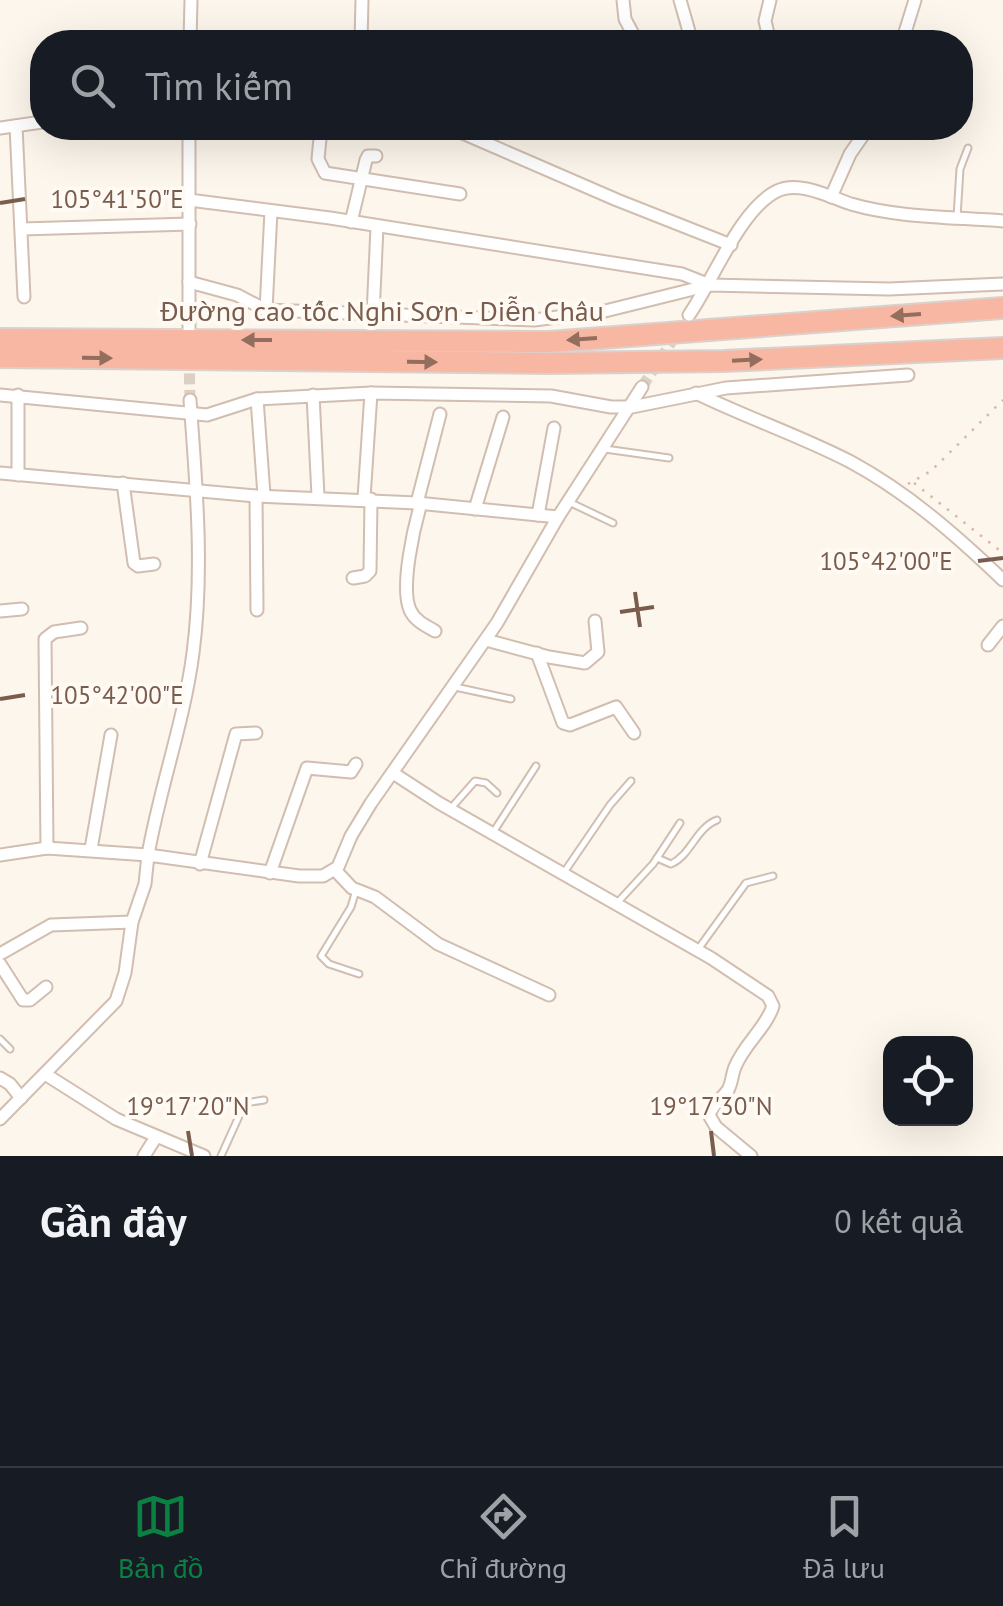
<!DOCTYPE html>
<html lang="vi">
<head>
<meta charset="utf-8">
<style>
  body { margin:0; font-family:"PT Sans",sans-serif; background:#242831; color:#f1f3f6 }
  .controls { position:absolute; right:30px; bottom:30px; display:grid; overflow:hidden; border-radius:20px; box-shadow:0 10px 40px #0002 }
  .controls button { width:90px; height:90px; display:grid; place-items:center; padding:0; border:0; border-bottom:2px solid #363941; background:#171b24; color:#f1f3f6; font:50px sans-serif }
  .list { margin:0; padding:0; list-style:none }
  h2 { display:flex; justify-content:space-between; align-items:center; height:130px; margin:0; padding:0 40px; font-size:42px }
  h2 small { font-size:32px; font-weight:400; color:#9ea1a6 }
  .icon { flex:none; width:55px; height:55px; fill:none; stroke:currentColor; stroke-width:2; stroke-linecap:round; stroke-linejoin:round }
  .map { position:relative; flex:none; width:1003px; height:1156px; overflow:hidden }
  .search { position:absolute; background:#171b24; box-shadow:0 10px 40px #0002; left:30px; right:30px; top:30px; height:110px; display:flex; align-items:center; gap:25px; box-sizing:border-box; padding:0 35px; border-radius:40px; color:#9ea1a6; font-size:38px }
  .sheet { height:310px; background:#171b24 }
  nav { display:flex; justify-content:space-around; align-items:center; box-sizing:border-box; height:140px; border-top:2px solid #363941; background:#171b24; font-size:28px; color:#9ea1a6 }
  nav a { display:grid; justify-items:center; gap:5px }
  nav .on { color:#0b8043 }
  .map>svg:first-child { display:block }
  .lines { fill:none; stroke-linecap:round; stroke-linejoin:round }
  .street-tunnel { stroke:#dcd0c4; stroke-width:11; stroke-dasharray:11 5.5; stroke-linecap:butt }
  .lane-casing { stroke:#d1beb0; stroke-width:9 }
  .street-casing { stroke:#d1beb0; stroke-width:15 }
  .highway-casing { stroke:#dad1cd; stroke-width:24 }
  .path { stroke:#d9b8a5; stroke-width:2.5; stroke-dasharray:2.5 8; stroke-linecap:butt }
  .lane { stroke:#fff; stroke-width:5 }
  .street { stroke:#fff; stroke-width:11 }
  .highway { stroke:#f7b7a3; stroke-width:20 }
  .oneway { fill:#936e5e }
  .ticks { fill:none; stroke:#7a5c4d; stroke-width:4 }
  .labels { text-anchor:middle; dominant-baseline:central; stroke-width:8; stroke-linejoin:round; paint-order:stroke }
  .street-label { font-size:28px; fill:#7a5c4d; stroke:#fffaf3 }
  .ticks-label { font-size:25px; text-anchor:middle; fill:#7a5c4d; stroke:#fffaf3; stroke-width:8; stroke-linejoin:round; paint-order:stroke }
</style>
</head>
<body>
<div class="map">
<svg width="1003" height="1156" viewBox="0 0 1003 1156">
  <rect width="100%" height="100%" fill="#fdf6ec"/>
  <g class="lines">
    <!-- street-tunnel -->
    <g class="street-tunnel">
      <path d="M189,357L190,400"/>
      <path d="M642,387L689,315"/>
    </g>
    <!-- lane casing -->
    <g class="lane-casing">
      <g id="lane">
        <path d="M957,217L960,169L968,148"/>
        <path d="M605,449L669,458"/>
        <path d="M569,502L613,523"/>
        <path d="M455,687L511,699"/>
        <path d="M452,807L475,781L486,783L497,793"/>
        <path d="M494,831L536,766"/>
        <path d="M657,858L671,864C691,855 696,828 717,820"/>
        <path d="M565,871L610,805L631,781"/>
        <path d="M356,890L351,907L321,956L329,964L359,974"/>
        <path d="M617,903L653,864L680,823"/>
        <path d="M699,948L746,883L773,876"/>
        <path d="M0,1039L10,1049"/>
        <path d="M221,1156L245,1103L264,1100"/>
      </g>
    </g>
    <!-- street casing -->
    <g class="street-casing">
      <g id="street">
        <path d="M623,0L625,19L634,36"/>
        <path d="M680,0L692,42"/>
        <path d="M190,42L191,0"/>
        <path d="M361,42L362,0"/>
        <path d="M770,42L765,21L770,0"/>
        <path d="M902,42L915,0"/>
        <path d="M16,126L24,297"/>
        <path d="M0,128L42,122"/>
        <path d="M189,128V328"/>
        <path d="M321,128L318,159L325,173L460,194"/>
        <path d="M451,128L617,200L731,245"/>
        <path d="M831,197L850,154L868,128"/>
        <path d="M189,200L330,218L682,274L710,285"/>
        <path d="M351,222L366,160L368,156H376"/>
        <path d="M22,229L190,224"/>
        <path d="M189,282L237,295L266,310L534,320L605,311L710,285L889,289L1003,284"/>
        <path d="M266,310L271,211"/>
        <path d="M373,315L377,227"/>
        <path d="M689,315C713,281 740,209 777,191C799,180 830,197 851,204C899,218 953,217 1003,221"/>
        <path d="M696,393C747,418 801,436 851,462C908,493 956,535 1003,580"/>
        <path d="M0,395L207,415L257,399L371,393L551,396L611,407H632L726,388L908,375"/>
        <path d="M313,395L318,496"/>
        <path d="M257,399L264,495"/>
        <path d="M0,473L256,496L417,503L558,517"/>
        <path d="M18,475V395"/>
        <path d="M123,483L134,563L138,566L154,564"/>
        <path d="M256,496L257,610"/>
        <path d="M364,498L371,393"/>
        <path d="M417,503L440,414"/>
        <path d="M421,503C414,527 400,587 410,610C415,621 426,626 435,631"/>
        <path d="M475,509L503,417"/>
        <path d="M538,515L554,428"/>
        <path d="M353,578L365,576L370,571L371,499"/>
        <path d="M0,611L22,609"/>
        <path d="M486,640L549,657L585,663L598,652L595,621"/>
        <path d="M988,645L1003,626"/>
        <path d="M537,653L563,723L570,725L616,707L634,733"/>
        <path d="M393,773L439,803L711,958L768,996L773,1006C766,1028 744,1044 735,1067C732,1074 732,1083 728,1090C722,1099 713,1103 709,1115L716,1127L751,1156"/>
        <path d="M47,848L45,639L54,632L81,628"/>
        <path d="M91,849L111,735"/>
        <path d="M0,855L47,848L148,855C160,787 184,722 193,653C204,569 196,484 190,400"/>
        <path d="M200,864L236,734L256,733"/>
        <path d="M335,870L352,888L375,897L438,944L549,995"/>
        <path d="M270,873L307,768L351,772L356,764"/>
        <path d="M0,954L51,925L132,922"/>
        <path d="M0,964L23,1000H30L46,987"/>
        <path d="M45,1074L116,1119L204,1156"/>
        <path d="M0,1078L10,1084L21,1098"/>
        <path d="M0,1119L116,1001L125,973L132,922L145,884L148,855L299,876H323L338,867L351,836L371,803L497,623L558,517L642,387"/>
        <path d="M144,1156L156,1137"/>
      </g>
    </g>
    <!-- highway casing -->
    <g class="highway-casing">
      <g id="highway">
        <path d="M0,339L549,342L1003,308"/>
        <path d="M0,357L549,363L724,361L1003,348"/>
      </g>
    </g>
    <!-- path -->
    <g class="path">
      <path d="M914,483L1003,553"/>
      <path d="M908,484L931,471L1003,400"/>
    </g>
    <!-- lane -->
    <use href="#lane" class="lane"/>
    <!-- street -->
    <use href="#street" class="street"/>
    <!-- highway -->
    <use href="#highway" class="highway"/>
  </g>
  <!-- one-way arrows -->
  <defs><path id="oneway-solid" d="M-6-.8H1V-3.2L6.5 0L1 3.2V.8H-6Z" transform="scale(2.5)"/></defs>
  <g class="oneway">
    <use href="#oneway-solid" transform="translate(906 315) rotate(176)"/>
    <use href="#oneway-solid" transform="translate(582 339) rotate(176)"/>
    <use href="#oneway-solid" transform="translate(257 340) rotate(-180)"/>
    <use href="#oneway-solid" transform="translate(97 358) rotate(1)"/>
    <use href="#oneway-solid" transform="translate(747 360) rotate(-3)"/>
    <use href="#oneway-solid" transform="translate(422 362) rotate(1)"/>
  </g>
  <!-- ticks -->
  <path class="ticks" d="M0,203L25,199M978,561L1003,558M635,592L640,627M620,612L654,607M0,699L25,695M188,1131L192,1156M711,1131L714,1156"/>
  <g class="labels">
    <!-- street labels -->
    <g class="street-label">
      <text x="382" y="310">Đường cao tốc Nghi Sơn - Diễn Châu</text>
    </g>
  </g>
  <g class="ticks-label">
    <text x="117" y="208">105°41'50"E</text>
    <text x="886" y="570">105°42'00"E</text>
    <text x="117" y="704">105°42'00"E</text>
    <text x="188" y="1115">19°17'20"N</text>
    <text x="711" y="1115">19°17'30"N</text>
  </g>
</svg>
<div class="controls">
<button><svg class="icon" aria-label="locate" viewBox="0 0 24 24"><circle cx="12" cy="12" r="6"/><path d="M12 2v4M12 18v4M2 12h4M18 12h4"/></svg></button>
</div>
<div class="search"><svg class="icon" aria-label="search" viewBox="0 0 24 24"><circle cx="10" cy="10" r="6"/><path d="M15 15l6 6"/></svg>Tìm kiếm</div>
</div>
<section class="sheet">
<h2>Gần đây<small>0 kết quả</small></h2>
<ul class="list">
</ul>
</section>
<nav>
<a class="on"><svg class="icon" aria-label="map" viewBox="0 0 24 24"><path d="M3 6l6-2 6 2 6-2v14l-6 2-6-2-6 2zM9 4v14M15 6v14"/></svg>Bản đồ</a>
<a><svg class="icon" aria-label="directions" viewBox="0 0 24 24"><path d="M12 3l9 9-9 9-9-9zM9 14v-3h6M13 9l2 2-2 2"/></svg>Chỉ đường</a>
<a><svg class="icon" aria-label="saved" viewBox="0 0 24 24"><path d="M7 4h10v16l-5-4-5 4z"/></svg>Đã lưu</a>
</nav>
</body>
</html>
